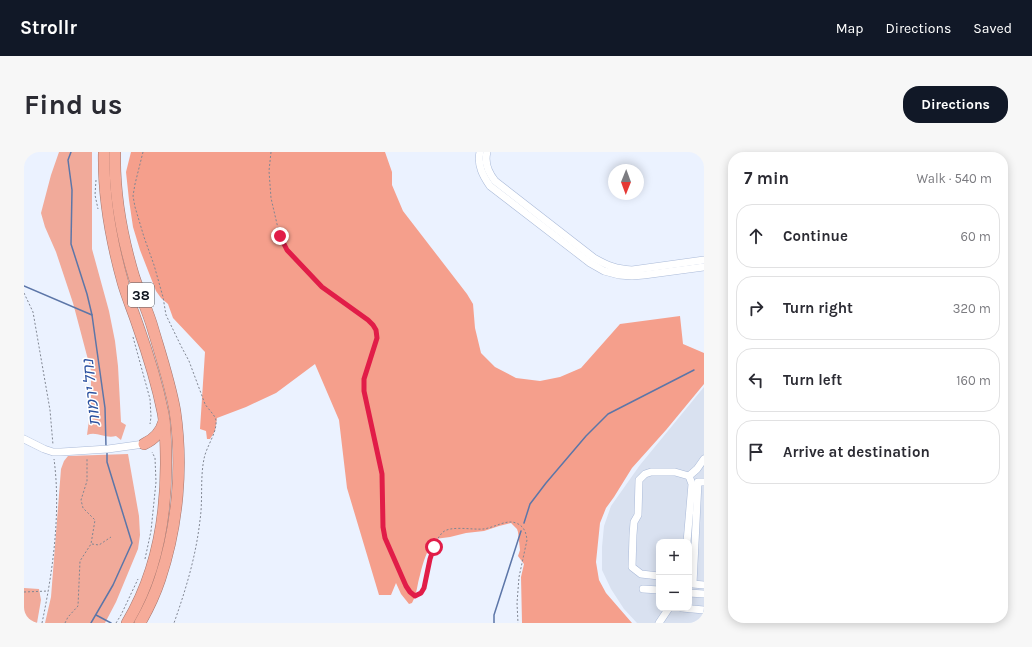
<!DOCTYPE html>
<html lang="en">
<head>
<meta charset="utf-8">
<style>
  body { margin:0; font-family:Karla,"Noto Sans Hebrew",sans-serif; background:#f7f7f7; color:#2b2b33 }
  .controls { position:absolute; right:12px; bottom:12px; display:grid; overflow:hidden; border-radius:8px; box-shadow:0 2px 10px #0003 }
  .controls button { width:36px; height:36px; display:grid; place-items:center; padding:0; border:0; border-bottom:1px solid #e1e1e2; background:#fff; color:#2b2b33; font:20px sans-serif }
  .compass { position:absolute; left:584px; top:12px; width:36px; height:36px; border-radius:50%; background:#fff; box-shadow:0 2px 10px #0003; rotate:181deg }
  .stop { position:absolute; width:12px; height:12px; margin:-9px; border:3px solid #e11d48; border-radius:50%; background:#fff }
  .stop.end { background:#e11d48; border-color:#fff; box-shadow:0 1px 4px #0008 }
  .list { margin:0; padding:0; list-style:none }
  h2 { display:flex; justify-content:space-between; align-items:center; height:52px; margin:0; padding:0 16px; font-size:17px }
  h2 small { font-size:13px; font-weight:400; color:#7c7c81 }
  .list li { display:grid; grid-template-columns:26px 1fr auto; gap:12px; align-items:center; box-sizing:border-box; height:64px; margin:0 8px 8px; padding:0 8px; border:1px solid #e1e1e2; border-radius:16px }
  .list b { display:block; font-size:15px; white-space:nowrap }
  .list em { font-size:13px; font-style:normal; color:#7c7c81 }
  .icon { flex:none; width:22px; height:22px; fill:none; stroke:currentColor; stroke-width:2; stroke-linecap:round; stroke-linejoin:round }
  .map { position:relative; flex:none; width:680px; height:471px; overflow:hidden; border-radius:16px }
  header { display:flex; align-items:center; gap:24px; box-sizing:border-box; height:56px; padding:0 20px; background:#111827; color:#fff }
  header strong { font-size:19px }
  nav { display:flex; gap:22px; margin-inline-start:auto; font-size:14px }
  .intro { display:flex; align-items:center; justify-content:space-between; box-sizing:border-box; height:96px; padding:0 24px }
  h1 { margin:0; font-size:28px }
  .button { padding:10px 18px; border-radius:16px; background:#111827; color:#fff; font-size:14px; font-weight:700 }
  main { display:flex; gap:24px; padding:0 24px }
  aside { flex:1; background:#fff; border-radius:16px; box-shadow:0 2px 10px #0003 }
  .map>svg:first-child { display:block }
  .built { fill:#d9e1f0; fill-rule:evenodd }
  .green { fill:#f1aa9a }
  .forest { fill:#f59f8c }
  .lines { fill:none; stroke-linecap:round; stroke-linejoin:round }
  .stream { stroke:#5c76a8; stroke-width:1.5 }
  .minor-casing { stroke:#aabad8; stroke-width:8 }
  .highway-casing { stroke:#a4766e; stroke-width:12 }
  .path { stroke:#808692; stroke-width:1; stroke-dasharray:2 2; stroke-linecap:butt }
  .minor { stroke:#fff; stroke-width:7 }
  .highway { stroke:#f6ab99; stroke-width:11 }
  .route { stroke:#e11d48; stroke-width:5 }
  .labels { text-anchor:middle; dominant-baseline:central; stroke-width:3; stroke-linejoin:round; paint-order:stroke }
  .shield { fill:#fff; stroke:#565a61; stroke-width:1 }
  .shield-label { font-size:14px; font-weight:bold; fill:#0d131d }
  .water-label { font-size:16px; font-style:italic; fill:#2b51a0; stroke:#fff }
</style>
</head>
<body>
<header>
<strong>Strollr</strong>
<nav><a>Map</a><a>Directions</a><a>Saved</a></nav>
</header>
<div class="intro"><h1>Find us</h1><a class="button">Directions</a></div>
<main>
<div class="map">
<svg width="680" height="471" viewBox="0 0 680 471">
  <rect width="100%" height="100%" fill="#ebf2ff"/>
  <!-- built -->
  <path class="built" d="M680,235V471H613L600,457L587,437L578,418V395L580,374L587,354L616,313ZM635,390H665V456H635Z"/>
  <!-- green -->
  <g class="green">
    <path d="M35,0H68V97L85,159L91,189L94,214L97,270L102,273L97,288L92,284C81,287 73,279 63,283L67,253V219L49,151L32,100L21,75L17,61L27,23Z"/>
    <path d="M104,302L115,364L116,383L114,397L92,450L81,471H21L27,445L37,317L40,309L44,304Z"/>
    <path d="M0,436L15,437L17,448L13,471H0Z"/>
  </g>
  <!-- forest -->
  <path class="forest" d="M107,0H361L368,20V33L379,59L443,142L449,152L451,176L457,201L471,215L492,226L516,229L536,225L557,216L596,172L656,164L659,192L680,201V232L642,278L608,316L590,345L582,356L576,371L572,410L575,428L582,441L608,471H498L497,425L500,412L494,404L496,398L494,380L493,377L487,371L475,374L460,379L442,381L426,385L411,387C403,398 399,410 396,423C393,433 393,442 388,451L385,452L377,442L372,431L367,443H355L323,336L315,268L291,212L252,241L222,255L193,266L191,279L186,287H183L182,279L176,277L181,200L149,166L144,152L137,146L132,139L116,98L109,75L105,48L102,20Z"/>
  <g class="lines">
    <!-- stream -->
    <g class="stream">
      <path d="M47,0L44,8L48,38L47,92L63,142L68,163L81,256L82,295"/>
      <path d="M0,134L68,163"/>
      <path d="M500,371L506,352L522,331L562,284L584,262L670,218"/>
      <path d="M72,463L87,471"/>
      <path d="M67,471L89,433L108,391L83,310V299"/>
      <path d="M470,471V463L497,379"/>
    </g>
    <!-- minor casing -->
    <g class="minor-casing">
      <g id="minor">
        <path d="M456,0C453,13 459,24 466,34L566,111L580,119L595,123L608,124L620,123L680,115"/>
        <path d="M463,0C460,11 464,20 471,29L570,106C584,114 592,117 608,118L680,108"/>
        <path d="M0,287L20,297L29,300H37L84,297L120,292"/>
        <path d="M680,330H674L669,432L680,433"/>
        <path d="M663,390L668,332L665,324L673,317L680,307"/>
        <path d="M635,424L617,422L608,415L609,383L610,370L614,363L615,328L621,322L627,320H651L665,324"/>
        <path d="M619,437L635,438"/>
        <path d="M665,441L680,442"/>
        <path d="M658,456L680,458"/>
        <path d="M635,471L645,456"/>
      </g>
    </g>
    <!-- highway casing -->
    <g class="highway-casing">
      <g id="highway">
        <path d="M80,0C79,45 87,88 99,131C103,145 109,159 114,174C124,202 133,231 139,261C142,278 142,295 142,312C142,367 132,423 103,471"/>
        <path d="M91,0C90,42 98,85 110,125C116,143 124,159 129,177C137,204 146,231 151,259C159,314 154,373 136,427C131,442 124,457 116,471"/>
        <path d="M120,292C131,287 137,280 140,269"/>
      </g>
    </g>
    <!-- path -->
    <g class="path">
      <path d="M119,0L111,32L109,44L111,55L120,85L130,113L139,145L142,163L157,194L165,209L181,252C184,257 192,264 192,269C193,281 182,295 180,307C176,326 179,348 176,368C172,404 162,437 150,471"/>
      <path d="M247,0L245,19L247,46L256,85L263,98L297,135L344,168L349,173L352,178L353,186L340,227V239L358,322L359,375L361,386L383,434L386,440L391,444L397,441C407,422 403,398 418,381C425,373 448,378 459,377C470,376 482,367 492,371C500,374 502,380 503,388L495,425L493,451L494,471"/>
      <path d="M72,28L71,43L74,57"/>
      <path d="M0,141L9,160L26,258L29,293"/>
      <path d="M109,185L126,247L127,265L126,272"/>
      <path d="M68,392L75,393L87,385"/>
      <path d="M121,407L127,379L132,330L131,306L128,300"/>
      <path d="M0,440L24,439"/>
      <path d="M18,471C29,419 37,360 30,307"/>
      <path d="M41,471L44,465L54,454L56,409L67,392L71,368L59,356L57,348L63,329V306"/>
      <path d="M92,471L97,463L114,427"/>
    </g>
    <!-- minor -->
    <use href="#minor" class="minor"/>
    <!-- highway -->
    <use href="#highway" class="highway"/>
  </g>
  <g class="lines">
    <!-- route -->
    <path class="route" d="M256,84L263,98L298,135L344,168L349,173L352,178L353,186L340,227V239L358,322L359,375L361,386L382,434L386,440L391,444L397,441L400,436L406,407L410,395"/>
  </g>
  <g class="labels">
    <!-- shield labels -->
    <rect class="shield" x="104" y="131" width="26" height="24" rx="3"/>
    <g class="shield-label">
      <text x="117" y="143">38</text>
    </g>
    <!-- water labels -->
    <g class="water-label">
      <text transform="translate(67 241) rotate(-96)">נחל ירמות</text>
    </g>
  </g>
</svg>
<div class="controls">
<button>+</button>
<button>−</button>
</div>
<svg class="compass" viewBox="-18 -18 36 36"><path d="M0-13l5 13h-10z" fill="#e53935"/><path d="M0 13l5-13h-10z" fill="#7c7c81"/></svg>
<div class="stop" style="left:410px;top:395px"></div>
<div class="stop end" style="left:256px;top:84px"></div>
</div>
<aside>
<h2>7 min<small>Walk · 540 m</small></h2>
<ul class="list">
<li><svg class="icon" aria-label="ahead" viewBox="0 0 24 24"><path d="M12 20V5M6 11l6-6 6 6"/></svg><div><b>Continue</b></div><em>60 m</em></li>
<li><svg class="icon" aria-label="right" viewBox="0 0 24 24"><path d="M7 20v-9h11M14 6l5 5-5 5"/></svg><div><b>Turn right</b></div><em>320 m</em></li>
<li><svg class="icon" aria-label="left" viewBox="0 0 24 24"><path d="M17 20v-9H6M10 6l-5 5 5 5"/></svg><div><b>Turn left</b></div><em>160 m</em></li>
<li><svg class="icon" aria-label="arrive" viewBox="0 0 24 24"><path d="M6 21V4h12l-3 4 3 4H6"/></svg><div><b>Arrive at destination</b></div></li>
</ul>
</aside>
</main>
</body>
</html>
